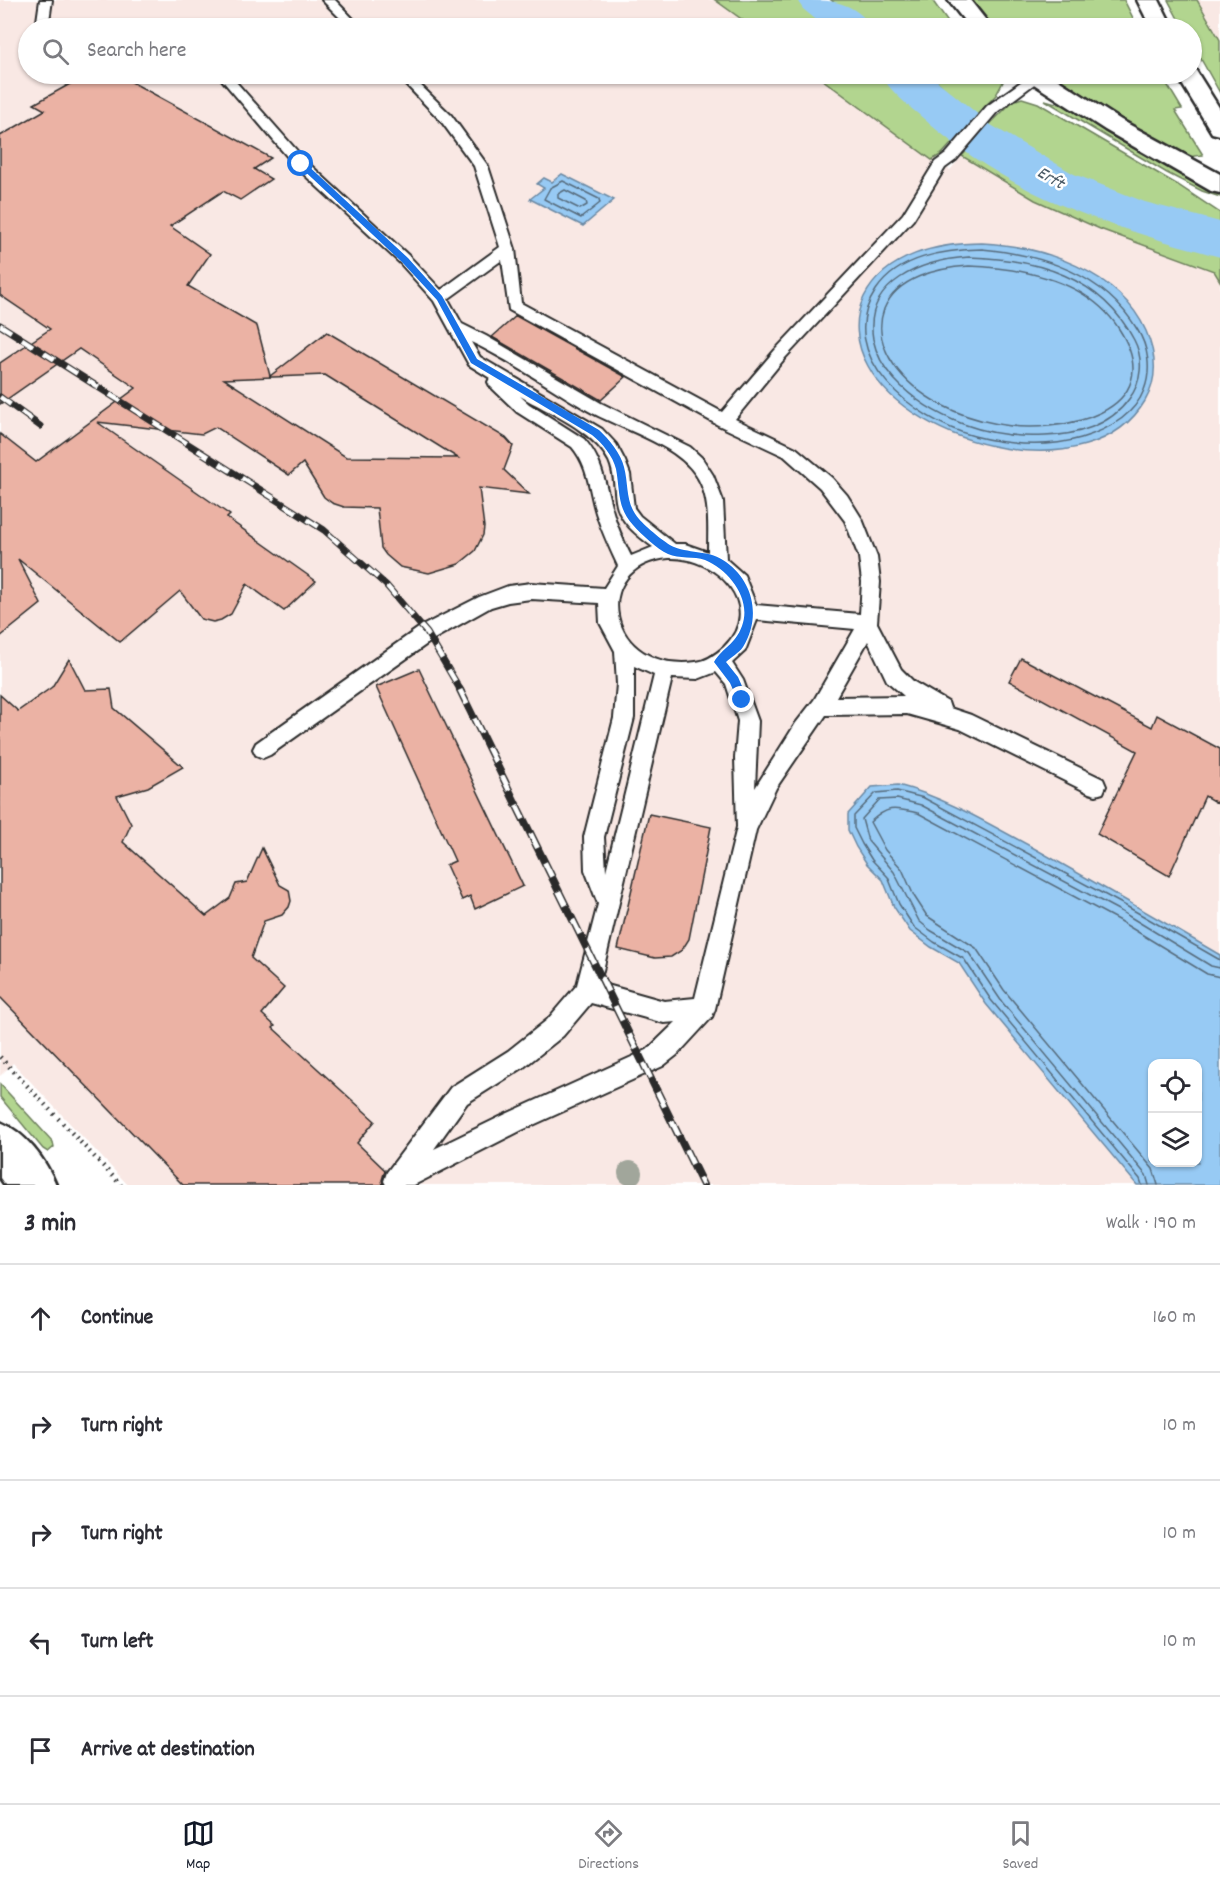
<!DOCTYPE html>
<html lang="en">
<head>
<meta charset="utf-8">
<style>
  body { margin:0; font-family:Dekko,sans-serif; background:#f2f2f3; color:#2b2b33 }
  .controls { position:absolute; right:18px; bottom:18px; display:grid; overflow:hidden; border-radius:12px; box-shadow:0 2px 4px #0004 }
  .controls button { width:54px; height:54px; display:grid; place-items:center; padding:0; border:0; border-bottom:2px solid #e1e1e2; background:#fff; color:#2b2b33; font:30px sans-serif }
  .stop { position:absolute; width:18px; height:18px; margin:-14px; border:4px solid #1a73e8; border-radius:50%; background:#fff }
  .stop.end { background:#1a73e8; border-color:#fff; box-shadow:0 2px 6px #0008 }
  .list { margin:0; padding:0; list-style:none }
  h2 { display:flex; justify-content:space-between; align-items:center; height:78px; margin:0; padding:0 24px; font-size:26px }
  h2 small { font-size:20px; font-weight:400; color:#7c7c81 }
  .list li { display:grid; grid-template-columns:39px 1fr auto; gap:18px; align-items:center; box-sizing:border-box; height:108px; padding:0 24px; border-top:2px solid #e1e1e2 }
  .list b { display:block; font-size:22px; white-space:nowrap }
  .list em { font-size:20px; font-style:normal; color:#7c7c81 }
  .icon { flex:none; width:33px; height:33px; fill:none; stroke:currentColor; stroke-width:2; stroke-linecap:round; stroke-linejoin:round }
  .map { position:relative; flex:none; width:1220px; height:1185px; overflow:hidden }
  .search { position:absolute; background:#fff; box-shadow:0 2px 4px #0004; left:18px; right:18px; top:18px; height:66px; display:flex; align-items:center; gap:15px; box-sizing:border-box; padding:0 21px; border-radius:33px; color:#7c7c81; font-size:22px }
  .sheet { height:618px; background:#fff }
  nav { display:flex; justify-content:space-around; align-items:center; box-sizing:border-box; height:84px; border-top:2px solid #e1e1e2; background:#fff; font-size:16px; color:#7c7c81 }
  nav a { display:grid; justify-items:center; gap:3px }
  nav .on { color:#111827 }
  .map>svg:first-child { display:block }
  .built { fill:#f9e8e4; fill-rule:evenodd }
  .green { fill:#b2d58f; stroke:#6e805d; stroke-width:1.5 }
  .water { fill:#97caf4; stroke:#6c8aa4; stroke-width:1.5; fill-rule:evenodd }
  .lines { fill:none; stroke-linecap:round; stroke-linejoin:round }
  .shore { stroke:#566b7b; stroke-width:1.5 }
  .river { fill:#97caf4; fill-rule:evenodd }
  .building { fill:#ebb2a4; stroke:#2b2b2b; stroke-width:1.5; fill-rule:evenodd }
  .service-casing { stroke:#2b2b2b; stroke-width:4 }
  .minor-casing { stroke:#2b2b2b; stroke-width:5 }
  .primary-casing { stroke:#2b2b2b; stroke-width:5 }
  .path { stroke:#2b2b2b; stroke-width:4.5; stroke-dasharray:1.5 5; stroke-linecap:butt }
  .service { fill:#fff; fill-rule:evenodd }
  .minor { fill:#fff; fill-rule:evenodd }
  .primary { fill:#fff; fill-rule:evenodd }
  .rail-far1-casing { stroke:#2b2b2b; stroke-width:7 }
  .rail-casing { stroke:#2b2b2b; stroke-width:8 }
  .rail-far1 { stroke:#fff; stroke-width:4.5; stroke-dasharray:13; stroke-linecap:butt }
  .rail { stroke:#fff; stroke-width:5; stroke-dasharray:16; stroke-linecap:butt }
  .tree { fill:#a1a69b }
  .route { fill:#1a73e8 }
  .labels { text-anchor:middle; dominant-baseline:central; stroke-width:5; stroke-linejoin:round; paint-order:stroke }
  .far-water-label { font-size:18px; font-style:italic; fill:#4b5b67; stroke:#fff }
</style>
</head>
<body>
<div class="map">
<svg width="1220" height="1185" viewBox="0 0 1220 1185">
  <rect width="100%" height="100%" fill="#fff"/>
  <filter id="ink" filterUnits="userSpaceOnUse"><feTurbulence type="fractalNoise" baseFrequency=".0167" numOctaves="2"/><feDisplacementMap in="SourceGraphic" scale="12" xChannelSelector="R" yChannelSelector="G"/><feConvolveMatrix kernelMatrix="1 2 1 2 8 2 1 2 1" color-interpolation-filters="sRGB"/></filter>
  <g filter="url(#ink)">
    <!-- built -->
    <g class="built">
      <path d="M0,0H715L754,28H28V74H815L950,170L962,156L1035,200L1100,229L1214,271L1220,281V1185H128L13,1063L0,1076ZM1152,1064H1198V1162H1152Z"/>
      <path d="M1197,0H1220V40L1216,36Z"/>
    </g>
    <!-- green -->
    <g class="green">
      <path d="M715,0H807L840,28H754Z"/>
      <path d="M831,0H932L952,28H865Z"/>
      <path d="M972,0H1124L1138,28H995Z"/>
      <path d="M1168,0H1197L1220,40V93L1192,43V28H1183Z"/>
      <path d="M815,74H891L934,116L961,133L942,154L932,160Z"/>
      <path d="M929,74H993L1003,82L996,95L970,122L955,98Z"/>
      <path d="M1047,74H1161L1182,109L1175,110L1203,155L1188,157L1095,105Z"/>
      <path d="M1022,98L1038,103L1178,185L1220,213V232C1188,222 1153,218 1121,207C1071,190 1026,161 982,132L1009,105L1007,103Z"/>
      <path d="M1045,100L1063,105L1220,193V197L1202,191L1167,173Z"/>
      <path d="M975,141C1012,166 1050,189 1092,207C1133,225 1177,235 1220,248V281L1214,271L1100,229L1035,200L962,156Z"/>
      <path d="M0,1084L53,1142L54,1147L48,1152L43,1149L0,1097Z"/>
    </g>
    <!-- water -->
    <g class="water">
      <path d="M562,174L614,200L583,226L530,199L544,188L537,184L544,178L552,182Z"/>
      <path d="M982,243C1042,246 1119,271 1146,331C1156,354 1158,379 1145,401C1092,491 912,448 868,366C856,345 853,319 864,297C886,254 939,243 982,243Z"/>
      <path d="M898,785C944,797 987,823 1030,846C1094,882 1157,918 1220,955V1185H1137L986,1004L959,963L931,947L910,931L894,907L883,880L867,864L856,847L848,830V814L872,787ZM1152,1064H1198V1162H1152Z"/>
    </g>
    <g class="lines">
      <!-- shore -->
      <g class="shore">
        <path d="M563,181L599,199L600,203L581,218L544,199L550,188Z"/>
        <path d="M565,190L586,201L587,205L580,209L558,198V194Z"/>
        <path d="M982,249C1043,255 1104,274 1137,329C1148,346 1152,370 1144,390C1134,416 1107,430 1081,438C1046,448 1009,445 974,436C916,421 832,356 876,290C899,256 944,250 982,249Z"/>
        <path d="M969,257C1036,259 1101,276 1134,340C1144,359 1142,382 1129,399C1110,426 1076,435 1045,436C990,439 932,420 894,379C884,368 876,353 873,339C863,282 923,260 969,257Z"/>
        <path d="M969,266C1022,268 1088,280 1119,329C1173,413 1057,436 998,424C959,417 917,398 894,365C882,348 877,328 884,309C897,277 938,268 969,266Z"/>
        <path d="M1142,1185L1140,1179L991,1000L964,959L934,942L914,927L899,904L888,877L872,860L862,844L854,828V816L876,793L897,791L924,798L1126,906L1220,960"/>
        <path d="M1149,1185L1146,1175L1002,1002L969,953L930,930L919,921L894,872L868,841L862,819L879,800L897,799L921,805L1122,912L1211,966L1220,968"/>
        <path d="M1158,1185L1153,1169L1004,990L976,948L927,916L914,896L902,869L885,850L870,822C889,805 894,808 918,813L1118,920L1207,974L1220,977"/>
      </g>
      <!-- river -->
      <g class="river">
        <path d="M797,0C834,0 850,0 874,28H826L803,9Z"/>
        <path d="M881,74H929L991,125L1074,174L1145,202L1220,222V257C1109,227 1012,197 924,119C909,106 889,91 881,74Z"/>
      </g>
    </g>
    <!-- building -->
    <g class="building">
      <path d="M101,74H117L271,158L254,169L271,179L240,200L223,191L170,226L210,254L188,286L257,326L270,376L327,332L506,438L513,446L504,470L529,494L479,488L484,527L483,535L475,551L459,564L429,573L400,567L386,555L381,548L377,508L344,507L332,503L324,497L303,463L289,475L216,427L202,434L97,422L230,515L227,518L316,581L284,611L247,584L231,614L221,620L213,622L201,619L180,591L120,642L18,559L41,604L0,637V434L36,462L136,388L79,349L0,404V363L50,329L0,295V136L45,110L34,104L79,79ZM325,375L458,458L346,457L224,379Z"/>
      <path d="M516,316L626,377L601,400L492,337Z"/>
      <path d="M1021,658L1152,727L1157,715L1220,749V805L1205,796L1169,876L1097,834L1137,751L1009,681Z"/>
      <path d="M69,659L85,690L111,689L114,708L183,767L148,787L117,796L131,824L123,842L206,916L230,898L236,884L247,882L262,848L280,885L289,890L291,901L289,907L282,915L264,921L251,958L284,988L262,1014L275,1026L273,1028L375,1121L357,1143L385,1170L382,1180L383,1185H183L0,997V695L18,711L52,687Z"/>
      <path d="M419,669L523,886L475,909L470,896L462,900L446,865L455,861L376,687Z"/>
      <path d="M649,814L711,827L689,939L682,950L671,957L655,958L618,949Z"/>
    </g>
    <g class="lines">
      <!-- service casing -->
      <g class="service-casing">
        <g id="service">
          <path d="M40,0H52L48,28H36Z"/>
          <path d="M322,0H335L362,28H350Z"/>
          <path d="M217,74H229L306,161L410,257L441,290L500,247L474,166L441,121L396,74H409L451,115L488,166L515,249L521,303L722,412L775,350L903,214L935,162L946,154L987,106L1032,74H1042L1041,79L997,112L956,160L945,168L913,220L785,358L735,419L796,448L832,478L847,495L862,519L877,557L880,582L877,623L901,669L914,682L948,702L950,708L971,715L1103,779L1106,786L1103,793L1096,795L1089,793L960,729L907,714L826,715L776,788L756,830L715,1009L712,1017L677,1055L663,1066L522,1130L414,1185H386L384,1181L387,1172L451,1087L508,1051L547,1020L577,985L598,904L585,870L584,837L614,718L617,684L615,651L600,623L599,603L531,599L508,602L491,607L434,639L270,755L263,758L256,755L253,749L256,743L420,627L479,597L508,586L531,583L604,588L618,566C610,549 602,532 596,513C589,490 589,467 572,447L517,412L490,386L488,382L490,378L469,365L434,301L400,263L296,167ZM502,260L509,310L718,425L784,456L820,488L845,521L859,557L862,582L860,614L756,605L744,575L726,559L723,501L713,475L702,458L690,447L601,403L486,336L462,324L448,299ZM471,342C511,361 548,387 587,410C620,429 675,443 696,475C711,497 708,527 708,552L685,544H675L640,516L634,508L630,474L625,461L616,444L602,429L480,357ZM520,396C548,412 594,431 609,461C615,474 614,487 616,501C619,522 637,535 653,547L631,556C624,542 617,527 613,512C605,486 603,460 584,439L529,404ZM669,558C716,556 766,606 724,647C716,654 707,661 696,662C607,674 587,565 669,558ZM757,620L855,629L814,700L796,723L755,788L758,721L743,680L732,663L745,651ZM868,641L887,681L904,696L836,697ZM634,666L654,675L606,871L604,837L634,718ZM716,672L726,684L738,721L735,758L737,827L695,998L664,1001L600,983L672,678L698,679ZM591,1003L664,1023L676,1022L647,1050L506,1114L434,1149L467,1103L524,1067L563,1036Z"/>
        </g>
      </g>
      <!-- minor casing -->
      <g class="minor-casing">
        <g id="minor">
          <path d="M948,0H970L992,28H970Z"/>
          <path d="M1023,74H1049L1121,120L1220,174V193L1211,191L1105,130L1026,79Z"/>
        </g>
      </g>
      <!-- primary casing -->
      <g class="primary-casing">
        <g id="primary">
          <path d="M1137,0H1159L1173,28H1151Z"/>
          <path d="M1192,68L1195,69L1220,109V135L1212,133L1176,74H1192Z"/>
          <path d="M0,1122C25,1132 46,1160 56,1185H5L0,1178Z"/>
        </g>
      </g>
      <!-- path -->
      <path class="path" d="M0,1057L121,1185"/>
      <!-- service -->
      <use href="#service" class="service"/>
      <!-- minor -->
      <use href="#minor" class="minor"/>
      <!-- primary -->
      <use href="#primary" class="primary"/>
      <!-- rail-far1 casing -->
      <g class="rail-far1-casing">
        <g id="rail-far1">
          <path d="M0,325L324,530L386,585L427,633L461,691"/>
          <path d="M0,397L40,426"/>
        </g>
      </g>
      <!-- rail casing -->
      <g class="rail-casing">
        <path id="rail" d="M460,690L703,1185"/>
      </g>
      <!-- rail-far1 -->
      <use href="#rail-far1" class="rail-far1"/>
      <!-- rail -->
      <use href="#rail" class="rail"/>
    </g>
    <!-- trees -->
    <circle class="tree" cx="630" cy="1173" r="12"/>
  </g>
  <!-- route -->
  <path class="route" d="M298,162H304L408,258L442,296L477,359L599,430C609,439 621,454 624,467C629,486 625,503 639,519C645,526 666,544 674,547C692,554 710,550 726,562C754,582 761,618 743,647C739,653 731,657 726,662L738,677L748,700L746,703H739L730,683L714,662C723,647 735,645 742,626C752,599 729,570 705,560C694,556 679,559 668,554C657,549 641,534 633,525C617,508 620,490 616,469C613,456 602,443 592,435L471,363L437,300L402,262L298,165Z"/>
  <g class="labels">
    <!-- far-water labels -->
    <g class="far-water-label">
      <text transform="translate(1050 179) rotate(30)">Erft</text>
    </g>
  </g>
</svg>
<div class="controls">
<button><svg class="icon" aria-label="locate" viewBox="0 0 24 24"><circle cx="12" cy="12" r="6"/><path d="M12 2v4M12 18v4M2 12h4M18 12h4"/></svg></button>
<button><svg class="icon" aria-label="layers" viewBox="0 0 24 24"><path d="M12 4l9 5-9 5-9-5zM3 14l9 5 9-5"/></svg></button>
</div>
<div class="stop" style="left:301px;top:164px"></div>
<div class="stop end" style="left:742px;top:700px"></div>
<div class="search"><svg class="icon" aria-label="search" viewBox="0 0 24 24"><circle cx="10" cy="10" r="6"/><path d="M15 15l6 6"/></svg>Search here</div>
</div>
<section class="sheet">
<h2>3 min<small>Walk · 190 m</small></h2>
<ul class="list">
<li><svg class="icon" aria-label="ahead" viewBox="0 0 24 24"><path d="M12 20V5M6 11l6-6 6 6"/></svg><div><b>Continue</b></div><em>160 m</em></li>
<li><svg class="icon" aria-label="right" viewBox="0 0 24 24"><path d="M7 20v-9h11M14 6l5 5-5 5"/></svg><div><b>Turn right</b></div><em>10 m</em></li>
<li><svg class="icon" aria-label="right" viewBox="0 0 24 24"><path d="M7 20v-9h11M14 6l5 5-5 5"/></svg><div><b>Turn right</b></div><em>10 m</em></li>
<li><svg class="icon" aria-label="left" viewBox="0 0 24 24"><path d="M17 20v-9H6M10 6l-5 5 5 5"/></svg><div><b>Turn left</b></div><em>10 m</em></li>
<li><svg class="icon" aria-label="arrive" viewBox="0 0 24 24"><path d="M6 21V4h12l-3 4 3 4H6"/></svg><div><b>Arrive at destination</b></div></li>
</ul>
</section>
<nav>
<a class="on"><svg class="icon" aria-label="map" viewBox="0 0 24 24"><path d="M3 6l6-2 6 2 6-2v14l-6 2-6-2-6 2zM9 4v14M15 6v14"/></svg>Map</a>
<a><svg class="icon" aria-label="directions" viewBox="0 0 24 24"><path d="M12 3l9 9-9 9-9-9zM9 14v-3h6M13 9l2 2-2 2"/></svg>Directions</a>
<a><svg class="icon" aria-label="saved" viewBox="0 0 24 24"><path d="M7 4h10v16l-5-4-5 4z"/></svg>Saved</a>
</nav>
</body>
</html>
